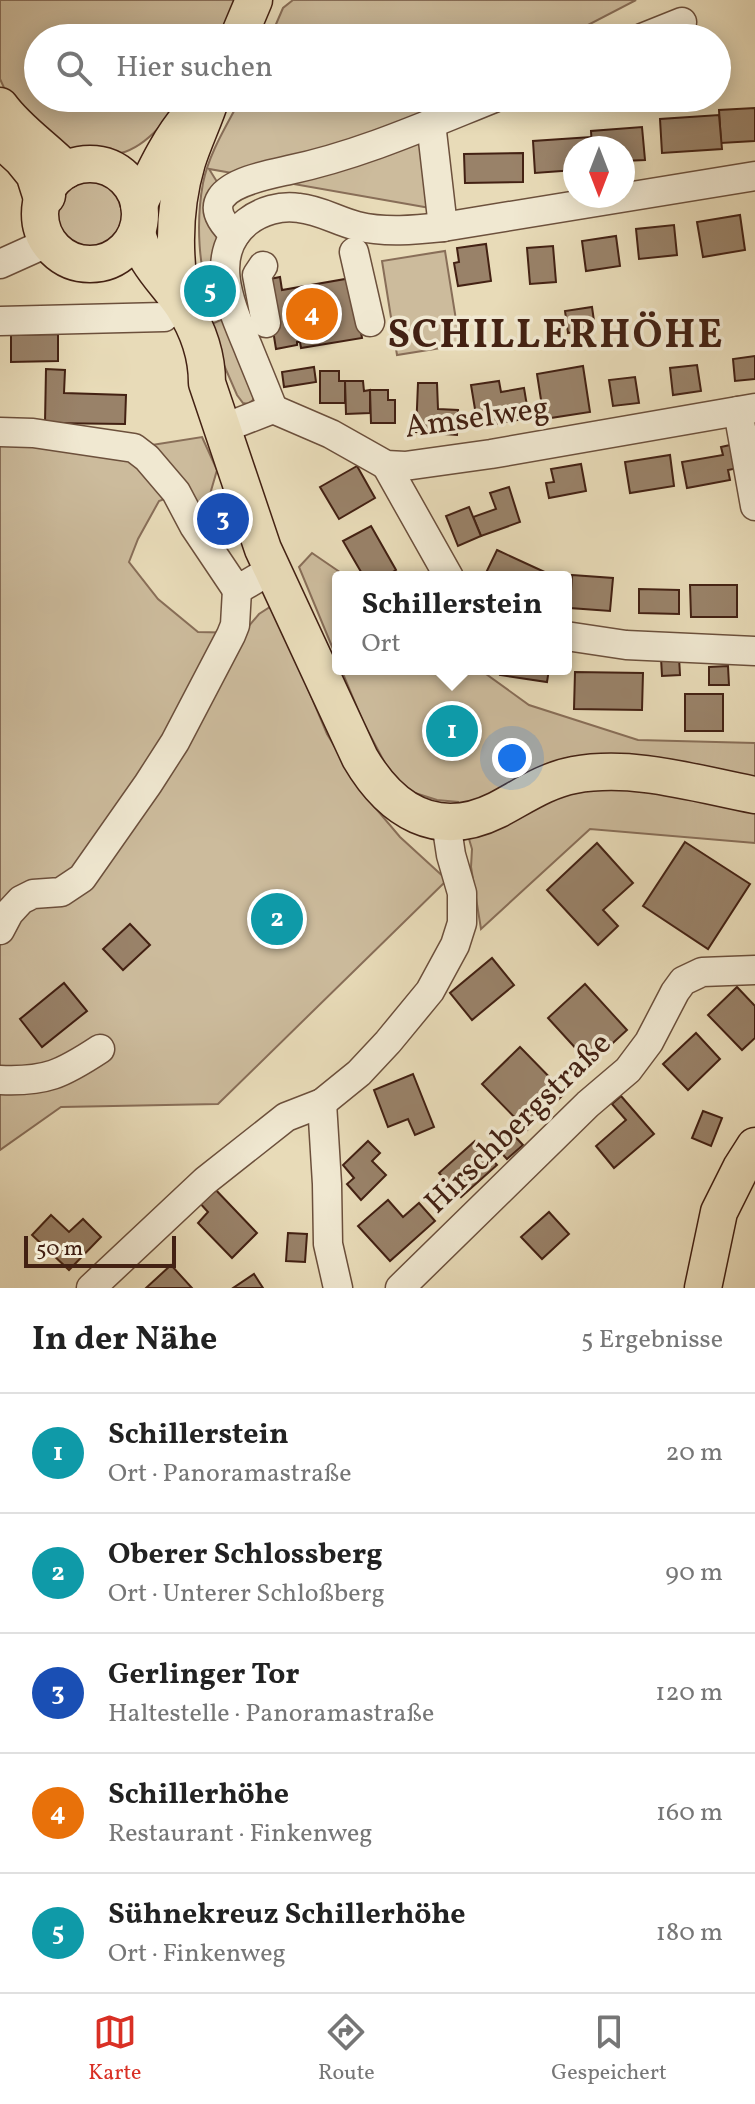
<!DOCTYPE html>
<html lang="de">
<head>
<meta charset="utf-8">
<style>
  body { margin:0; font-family:Vollkorn,serif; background:#f6f6f6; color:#222 }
  .compass { position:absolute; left:563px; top:136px; width:72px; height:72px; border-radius:50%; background:#fff; box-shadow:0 4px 20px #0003; rotate:180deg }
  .scale { position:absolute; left:24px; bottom:20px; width:152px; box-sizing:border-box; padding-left:8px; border:4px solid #432113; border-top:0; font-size:22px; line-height:28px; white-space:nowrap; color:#432113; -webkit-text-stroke:6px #f0e8d1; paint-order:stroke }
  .you { position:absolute; left:512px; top:758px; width:28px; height:28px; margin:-20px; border:6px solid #fff; border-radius:50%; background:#1a73e8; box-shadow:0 0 0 12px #1a73e833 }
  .badge { display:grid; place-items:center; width:52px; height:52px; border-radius:50%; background:#d93025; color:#fff; font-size:26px; font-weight:700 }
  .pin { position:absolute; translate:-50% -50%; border:4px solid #fff; box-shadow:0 2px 8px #0006 }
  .popup { position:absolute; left:332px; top:571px; width:240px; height:104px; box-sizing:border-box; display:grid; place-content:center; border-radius:8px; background:#fff; filter:drop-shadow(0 2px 6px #0005); font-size:26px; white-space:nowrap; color:#767676 }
  .popup b { font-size:30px; color:#222 }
  .popup::after { content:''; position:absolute; left:50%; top:100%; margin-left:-16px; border:16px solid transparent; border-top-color:#fff }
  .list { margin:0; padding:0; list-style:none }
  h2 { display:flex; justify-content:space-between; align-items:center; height:104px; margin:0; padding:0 32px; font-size:34px }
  h2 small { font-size:26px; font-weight:400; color:#767676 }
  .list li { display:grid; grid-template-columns:52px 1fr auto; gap:24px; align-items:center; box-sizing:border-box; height:120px; padding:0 32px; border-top:2px solid #e0e0e0 }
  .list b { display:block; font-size:30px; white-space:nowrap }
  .list p { margin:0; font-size:26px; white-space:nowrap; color:#767676 }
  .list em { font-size:26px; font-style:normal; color:#767676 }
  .icon { flex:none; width:44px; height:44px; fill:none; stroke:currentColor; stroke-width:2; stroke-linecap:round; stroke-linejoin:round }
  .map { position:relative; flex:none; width:755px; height:1288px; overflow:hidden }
  .search { position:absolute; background:#fff; box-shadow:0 4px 20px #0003; left:24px; right:24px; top:24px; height:88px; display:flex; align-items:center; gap:20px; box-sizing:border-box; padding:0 28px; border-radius:44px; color:#767676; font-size:30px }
  .sheet { height:704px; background:#fff }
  nav { display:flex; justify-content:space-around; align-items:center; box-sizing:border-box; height:112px; border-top:2px solid #e0e0e0; background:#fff; font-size:22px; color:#767676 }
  nav a { display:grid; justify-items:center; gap:4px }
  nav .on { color:#d93025 }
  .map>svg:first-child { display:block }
  .green { fill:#ccbb9c; stroke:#886e58; stroke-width:2 }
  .building { fill:#998269; stroke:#432113; stroke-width:2 }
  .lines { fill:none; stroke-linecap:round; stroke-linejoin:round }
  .minor-casing { stroke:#6c503c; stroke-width:31 }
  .major-casing { stroke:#432113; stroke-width:39 }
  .highway-casing { stroke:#432113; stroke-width:45 }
  .minor { stroke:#f0e8d1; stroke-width:28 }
  .major { stroke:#e8dbb8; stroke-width:36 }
  .highway { stroke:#e8dbb8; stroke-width:42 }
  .labels { text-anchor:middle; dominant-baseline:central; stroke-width:7; stroke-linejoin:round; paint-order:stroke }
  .street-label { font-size:32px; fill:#432113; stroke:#f0e8d1 }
  .district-label { font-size:40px; font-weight:bold; letter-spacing:2px; fill:#432113; stroke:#f0e8d1 }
</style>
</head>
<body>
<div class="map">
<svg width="755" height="1288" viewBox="0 0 755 1288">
  <rect width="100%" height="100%" fill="#e8dbb8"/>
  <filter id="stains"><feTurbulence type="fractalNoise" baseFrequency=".0025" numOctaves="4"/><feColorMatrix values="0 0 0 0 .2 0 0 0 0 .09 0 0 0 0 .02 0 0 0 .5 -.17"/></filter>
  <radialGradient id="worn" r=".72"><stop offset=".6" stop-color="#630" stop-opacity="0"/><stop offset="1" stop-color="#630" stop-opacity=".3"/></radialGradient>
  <!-- green -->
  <g class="green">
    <path d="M0,0H236L218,38H38V98H182C167,120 144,150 116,154C101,156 86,152 71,153L6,92L0,79Z"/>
    <path d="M293,0H636L563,38H270L283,8Z"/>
    <path d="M241,98H448L418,114L430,208L209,169L219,185L221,234L217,302L209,307C200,264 195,227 203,183C209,153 227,125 241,98Z"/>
    <circle cx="90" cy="213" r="36"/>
    <path d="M445,251L460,345L397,355L382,261Z"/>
    <path d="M223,319L254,393L253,400L248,404L243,403L237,395L207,326Z"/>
    <path d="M202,437L217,470L206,508L194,507L183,492L159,501L138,539L129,562L158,599L198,632L243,633L259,614L273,605L327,734L366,797L400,837L447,880L218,1104L61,1107L0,1150V444L152,445Z"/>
    <path d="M312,553L347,577H338V661L299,567Z"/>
    <path d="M341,669H479L529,705L638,740L755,743V843L590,829L481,929L471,867L472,849L458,802L437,800L415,793L394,780L363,722Z"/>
  </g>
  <!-- building -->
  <g class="building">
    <path d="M755,108V141L721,143L719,110Z"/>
    <path d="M719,115L722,149L662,153L660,119Z"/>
    <path d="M642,127L645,160L623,161V148H592L591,131Z"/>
    <path d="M591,137L592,148H575V170L535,173L533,141Z"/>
    <path d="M523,153V182L465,183L464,154Z"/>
    <path d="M740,215L745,250L703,257L697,222Z"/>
    <path d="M674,225L677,255L639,259L636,229Z"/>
    <path d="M616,236L620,266L586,271L582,241Z"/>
    <path d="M486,244L491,281L458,286L454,263L459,262L457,248Z"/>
    <path d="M553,246L556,282L530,284L527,248Z"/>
    <path d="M280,277L282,290L351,278L362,338L301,348L300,342H297V345L276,349L265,280Z"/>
    <path d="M592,307L595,328L568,333L565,311Z"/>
    <path d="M58,334V361L11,362V335Z"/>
    <path d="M755,356V379L735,381L733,359Z"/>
    <path d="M697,365L701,391L673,395L670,368Z"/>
    <path d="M583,366L590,412L544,419L537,374Z"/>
    <path d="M314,367L316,382L284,387L282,372Z"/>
    <path d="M46,369L65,370L64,393L126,395L125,424L45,423Z"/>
    <path d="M320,371H339V381H345V403H320Z"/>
    <path d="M635,377L639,403L613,406L609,380Z"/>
    <path d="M345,381H363L364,391L370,390V413L346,414Z"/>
    <path d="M499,381L501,392L524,388L529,418L478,427L471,385Z"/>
    <path d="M418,383H437L438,409L458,410L457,435L416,432Z"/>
    <path d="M370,390H388V400H395V423H371Z"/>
    <path d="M739,443L743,467L728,470L730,480L687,488L682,462L723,455L721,447Z"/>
    <path d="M670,455L674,486L630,493L625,462Z"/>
    <path d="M581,464L586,491L549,498L546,483L554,482L551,469Z"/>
    <path d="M357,466L375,498L339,519L320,487Z"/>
    <path d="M509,487L520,522L481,536L473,517L496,509L490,493Z"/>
    <path d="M469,507L481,536L458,546L446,516Z"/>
    <path d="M371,526L396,570L384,577H364L343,541Z"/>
    <path d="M497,550L549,574L547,577H484Z"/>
    <path d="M572,575L613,578L610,611L570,608Z"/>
    <path d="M690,585H737V617H691Z"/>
    <path d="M639,589L679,590V614L639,613Z"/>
    <path d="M679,657L680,675L662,676L661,658Z"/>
    <path d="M728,666L729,685H709V667Z"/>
    <path d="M501,669H549L547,682L500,675Z"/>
    <path d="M575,672L643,673L642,710L574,709Z"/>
    <rect x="685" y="694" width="38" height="37"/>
    <path d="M685,842L750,884L708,949L643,906Z"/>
    <path d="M597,843L633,883L603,910L618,926L598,945L547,890Z"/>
    <path d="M130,924L150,945L123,970L103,949Z"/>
    <path d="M492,958L514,985L472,1020L450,993Z"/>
    <path d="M64,983L87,1011L42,1047L20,1019Z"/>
    <path d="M585,984L627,1030L590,1064L548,1018Z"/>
    <path d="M737,987L755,1006V1038L742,1050L708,1015Z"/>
    <path d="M696,1033L720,1059L688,1090L663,1064Z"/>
    <path d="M520,1047L565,1093L527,1130L482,1084Z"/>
    <path d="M413,1074L434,1127L415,1135L408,1119L388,1127L374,1090Z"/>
    <path d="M621,1096L654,1134L614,1168L596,1146L626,1120L612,1104Z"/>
    <path d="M703,1111L722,1118L711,1146L692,1138Z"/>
    <path d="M508,1129L523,1145L507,1159L493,1144Z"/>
    <path d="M368,1141L380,1153L372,1161L386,1175L361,1200L347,1184L354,1178L343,1165Z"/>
    <path d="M475,1141L497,1165L461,1197L439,1173Z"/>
    <path d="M213,1187L257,1233L232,1258L198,1223L208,1212L198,1201Z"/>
    <path d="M388,1200L403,1217L419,1203L435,1221L390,1261L358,1226Z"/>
    <path d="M549,1212L569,1234L542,1259L521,1237Z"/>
    <path d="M51,1215L69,1232L83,1219L101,1237L69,1270L32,1235Z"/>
    <path d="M288,1233L307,1234L305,1262L286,1261Z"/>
    <path d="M171,1265L192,1288H146Z"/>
    <path d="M254,1274L263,1288H233Z"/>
  </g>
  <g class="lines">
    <!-- minor casing -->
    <g class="minor-casing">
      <g id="minor">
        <path d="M642,38L682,22"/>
        <path d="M431,123L443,227"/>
        <path d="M235,235C225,226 212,212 221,198C232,181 271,174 289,170C360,155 427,125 494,98"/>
        <path d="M354,252L370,322"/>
        <path d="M0,264L49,242"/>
        <path d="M263,266L257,275L266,323"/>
        <path d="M0,321L164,317"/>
        <path d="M273,409C265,388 256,367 248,347C232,308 206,255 247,222C261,211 281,205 299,208C320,210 337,221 357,226C385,233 415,230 443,227L755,176"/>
        <path d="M738,411L755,506"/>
        <path d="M224,428L273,409L331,434L386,465L405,466L491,454L755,408"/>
        <path d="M0,432L33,433L134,448L147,458L176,492L194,526L237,590L271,570"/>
        <path d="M386,465L449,577"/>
        <path d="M566,636L626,645L755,651"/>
        <path d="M0,930L9,913L21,900L33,894L61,892L82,878L148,784L175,742L231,635L235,625L237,590"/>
        <path d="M0,1080C46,1082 62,1074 100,1049"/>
        <path d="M322,1103L327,1184L328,1244L338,1288"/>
        <path d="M91,1288L205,1181L286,1117L322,1103L359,1073L388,1042L430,991L455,945L462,923V893L451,855L446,822"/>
        <path d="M400,1288L588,1104L628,1070L649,1042L675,992L683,981L702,972L755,970"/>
      </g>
    </g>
    <!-- major casing -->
    <g class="major-casing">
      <g id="major">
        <path d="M238,38L254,0"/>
        <path d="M0,106C18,131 45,148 66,170"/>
        <circle cx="90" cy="214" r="50"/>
        <path d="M139,204C154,173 168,141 190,116"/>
        <path d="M137,232C143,262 167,282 183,306C199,331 207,355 207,383L263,549L360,758C391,811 437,840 497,810C522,797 546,780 574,775C634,764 697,784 755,795"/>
        <path d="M182,303C173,255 173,209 187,162C194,140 204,120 211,98"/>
        <path d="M703,1288L719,1212L741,1168L755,1146"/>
      </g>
    </g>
    <!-- highway casing -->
    <g class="highway-casing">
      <path id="highway" d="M0,135L24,157L37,173L44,195"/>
    </g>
    <!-- minor -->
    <use href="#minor" class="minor"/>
    <!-- major -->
    <use href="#major" class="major"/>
    <!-- highway -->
    <use href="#highway" class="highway"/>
  </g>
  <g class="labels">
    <!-- street labels -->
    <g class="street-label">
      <text transform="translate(477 419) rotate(-8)">Amselweg</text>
      <text transform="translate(519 1124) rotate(-44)">Hirschbergstraße</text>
    </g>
    <!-- district labels -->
    <g class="district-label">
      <text x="556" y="337">SCHILLERHÖHE</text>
    </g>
  </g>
  <rect width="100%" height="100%" filter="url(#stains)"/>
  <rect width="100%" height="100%" fill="url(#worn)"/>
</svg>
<svg class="compass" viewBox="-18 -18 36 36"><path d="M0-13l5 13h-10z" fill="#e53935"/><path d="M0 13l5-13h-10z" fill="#767676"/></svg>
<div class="scale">50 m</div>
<div class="you"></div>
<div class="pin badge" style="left:452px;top:731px;background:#0f9aa8">1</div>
<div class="popup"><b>Schillerstein</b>Ort</div>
<div class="pin badge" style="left:277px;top:919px;background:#0f9aa8">2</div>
<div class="pin badge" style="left:223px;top:519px;background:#1a4fb4">3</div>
<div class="pin badge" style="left:312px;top:314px;background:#e8710a">4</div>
<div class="pin badge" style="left:210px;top:291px;background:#0f9aa8">5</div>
<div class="search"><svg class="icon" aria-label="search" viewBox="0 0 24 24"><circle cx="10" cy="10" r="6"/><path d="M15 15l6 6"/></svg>Hier suchen</div>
</div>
<section class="sheet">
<h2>In der Nähe<small>5 Ergebnisse</small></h2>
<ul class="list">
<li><span class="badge" style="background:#0f9aa8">1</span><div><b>Schillerstein</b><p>Ort · Panoramastraße</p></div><em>20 m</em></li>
<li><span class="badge" style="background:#0f9aa8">2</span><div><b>Oberer Schlossberg</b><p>Ort · Unterer Schloßberg</p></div><em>90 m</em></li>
<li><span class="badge" style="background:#1a4fb4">3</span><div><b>Gerlinger Tor</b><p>Haltestelle · Panoramastraße</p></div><em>120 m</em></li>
<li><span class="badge" style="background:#e8710a">4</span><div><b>Schillerhöhe</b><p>Restaurant · Finkenweg</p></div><em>160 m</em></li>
<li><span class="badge" style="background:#0f9aa8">5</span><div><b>Sühnekreuz Schillerhöhe</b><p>Ort · Finkenweg</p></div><em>180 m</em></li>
</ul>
</section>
<nav>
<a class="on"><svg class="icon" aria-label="map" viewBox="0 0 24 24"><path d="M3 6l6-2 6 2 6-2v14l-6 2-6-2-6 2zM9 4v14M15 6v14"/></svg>Karte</a>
<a><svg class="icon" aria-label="directions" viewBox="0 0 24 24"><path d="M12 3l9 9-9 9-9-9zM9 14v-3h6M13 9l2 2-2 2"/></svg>Route</a>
<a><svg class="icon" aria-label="saved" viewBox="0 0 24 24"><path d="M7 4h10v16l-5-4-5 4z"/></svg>Gespeichert</a>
</nav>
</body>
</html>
